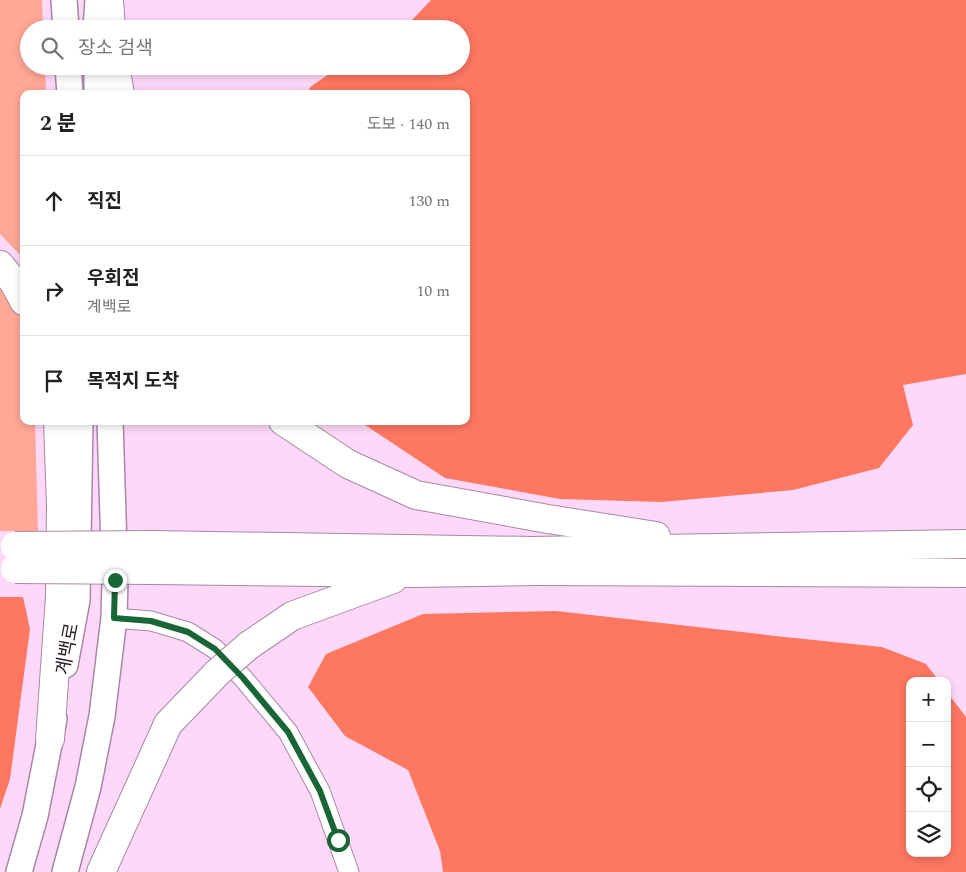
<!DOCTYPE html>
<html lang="ko">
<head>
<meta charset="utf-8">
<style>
  body { margin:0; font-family:Spectral,"Noto Sans KR",serif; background:#f6f6f6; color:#222 }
  .controls { position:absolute; right:15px; bottom:15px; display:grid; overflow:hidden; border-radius:10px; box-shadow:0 2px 8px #0003 }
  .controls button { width:45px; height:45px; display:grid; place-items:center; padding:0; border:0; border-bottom:1px solid #e0e0e0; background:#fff; color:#222; font:25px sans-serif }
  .stop { position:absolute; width:15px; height:15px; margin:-11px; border:4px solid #186635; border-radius:50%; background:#fff }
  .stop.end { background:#186635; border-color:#fff; box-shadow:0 1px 5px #0008 }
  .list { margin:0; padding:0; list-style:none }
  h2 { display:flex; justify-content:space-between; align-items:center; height:65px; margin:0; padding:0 20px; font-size:21px }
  h2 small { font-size:16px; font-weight:400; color:#767676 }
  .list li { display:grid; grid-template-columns:32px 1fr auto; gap:15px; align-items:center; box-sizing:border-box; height:90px; padding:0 20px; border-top:1px solid #e0e0e0 }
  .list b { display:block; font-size:19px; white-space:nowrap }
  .list p { margin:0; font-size:16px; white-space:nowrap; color:#767676 }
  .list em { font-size:16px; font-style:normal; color:#767676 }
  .icon { flex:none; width:28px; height:28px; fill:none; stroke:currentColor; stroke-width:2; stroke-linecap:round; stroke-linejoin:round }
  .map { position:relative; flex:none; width:966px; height:872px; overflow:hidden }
  .search { position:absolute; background:#fff; box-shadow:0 2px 8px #0003; left:20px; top:20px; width:450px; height:55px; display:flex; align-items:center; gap:12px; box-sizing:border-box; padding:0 18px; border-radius:28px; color:#767676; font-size:19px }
  .panel { position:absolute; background:#fff; box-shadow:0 2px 8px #0003; left:20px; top:90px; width:450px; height:335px; border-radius:10px }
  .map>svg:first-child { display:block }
  .green { fill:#ffa897 }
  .forest { fill:#fd7761 }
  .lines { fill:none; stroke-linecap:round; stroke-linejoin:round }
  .tertiary-casing { stroke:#a987a4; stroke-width:21 }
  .primary-casing { stroke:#a987a4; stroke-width:28 }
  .motorway-casing { stroke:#a987a4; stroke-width:30 }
  .tertiary { stroke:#fff; stroke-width:19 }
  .primary { stroke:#fff; stroke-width:25 }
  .motorway { stroke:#fff; stroke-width:28 }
  .motorway-bridge-casing { stroke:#a987a4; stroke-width:30; stroke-linecap:butt }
  .motorway-bridge { stroke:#fff; stroke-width:28 }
  .route { stroke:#186635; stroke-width:6 }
  .labels { text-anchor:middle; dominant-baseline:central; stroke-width:4; stroke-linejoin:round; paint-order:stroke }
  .street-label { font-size:19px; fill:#2f212d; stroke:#fff }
</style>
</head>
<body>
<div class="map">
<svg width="966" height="872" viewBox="0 0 966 872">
  <rect width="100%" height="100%" fill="#fed8f8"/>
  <!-- green -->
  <g class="green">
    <path d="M0,0H42L43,29H29V66H45L46,94H24V259L0,234Z"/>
    <path d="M0,280L24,323V421H35L38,531H0Z"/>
  </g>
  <!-- forest -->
  <g class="forest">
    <path d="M431,0H966V374L903,385L913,425L879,468L793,490L661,502L560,499L445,478L359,421H466V94H308L310,87L341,66H461V29H399L412,20Z"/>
    <path d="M0,597H23L30,629L10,779L0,809Z"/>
    <path d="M556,611L785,637L882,647L926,664L939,681H910V853H947V692L966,717V872H443L440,851L408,770L345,736L308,687L326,654L423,614Z"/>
  </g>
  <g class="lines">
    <!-- tertiary casing -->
    <g class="tertiary-casing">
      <path id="tertiary" d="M114,618L151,621L188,632L215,649L243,678L288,732L320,791L349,872"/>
    </g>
    <!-- primary casing -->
    <g class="primary-casing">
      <g id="primary">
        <path d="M64,0L66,29"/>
        <path d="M96,29L98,0"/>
        <path d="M68,66L70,94"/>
        <path d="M97,66V94"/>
        <path d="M65,665L77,600L80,421"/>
        <path d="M19,872L35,816L54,719"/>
        <path d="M65,872L88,787L102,716L114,618L115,580L110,421"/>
      </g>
    </g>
    <!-- motorway casing -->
    <g class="motorway-casing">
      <g id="motorway">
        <path d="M109,0L111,29"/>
        <path d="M115,66L120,94"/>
        <path d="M0,265L13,281L24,301"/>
        <path d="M283,421L348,464L416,495L548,519L656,536"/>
        <path d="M153,545L532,551L966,544"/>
        <path d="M152,570L413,573L537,571L966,573"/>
        <path d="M248,646L292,616L393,579"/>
        <path d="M50,739L60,596L61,505L58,421"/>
        <path d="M101,872L168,724L217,673"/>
      </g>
    </g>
    <!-- tertiary -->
    <use href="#tertiary" class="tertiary"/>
    <!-- primary -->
    <use href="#primary" class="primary"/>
    <!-- motorway -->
    <use href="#motorway" class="motorway"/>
    <!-- motorway-bridge casing -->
    <g class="motorway-bridge-casing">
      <g id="motorway-bridge">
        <path d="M15,546L153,545"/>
        <path d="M15,569L152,570"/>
        <path d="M217,673L248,646"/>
      </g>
    </g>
    <!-- motorway-bridge -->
    <use href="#motorway-bridge" class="motorway-bridge"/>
  </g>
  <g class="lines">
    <!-- route -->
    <path class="route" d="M115,580L114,618L151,621L188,632L215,649L243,678L288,732L320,791L338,840"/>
  </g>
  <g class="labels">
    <!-- street labels -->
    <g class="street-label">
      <text transform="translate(68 649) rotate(-79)">계백로</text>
    </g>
  </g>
</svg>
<div class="controls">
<button>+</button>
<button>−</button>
<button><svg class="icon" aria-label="locate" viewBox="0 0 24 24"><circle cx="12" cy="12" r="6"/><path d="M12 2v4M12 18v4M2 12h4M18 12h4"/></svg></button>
<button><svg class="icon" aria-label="layers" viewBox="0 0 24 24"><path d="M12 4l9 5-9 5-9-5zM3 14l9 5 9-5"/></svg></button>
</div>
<div class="stop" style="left:338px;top:840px"></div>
<div class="stop end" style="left:115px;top:580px"></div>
<div class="search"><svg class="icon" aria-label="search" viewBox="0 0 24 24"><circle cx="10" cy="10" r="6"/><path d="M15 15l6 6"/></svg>장소 검색</div>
<section class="panel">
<h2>2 분<small>도보 · 140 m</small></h2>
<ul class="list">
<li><svg class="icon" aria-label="ahead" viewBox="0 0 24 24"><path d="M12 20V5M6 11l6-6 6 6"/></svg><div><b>직진</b></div><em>130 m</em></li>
<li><svg class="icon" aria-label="right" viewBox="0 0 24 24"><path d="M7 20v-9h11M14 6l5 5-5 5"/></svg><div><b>우회전</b><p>계백로</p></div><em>10 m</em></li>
<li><svg class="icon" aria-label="arrive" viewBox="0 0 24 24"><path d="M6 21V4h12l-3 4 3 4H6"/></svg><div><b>목적지 도착</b></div></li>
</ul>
</section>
</div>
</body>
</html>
